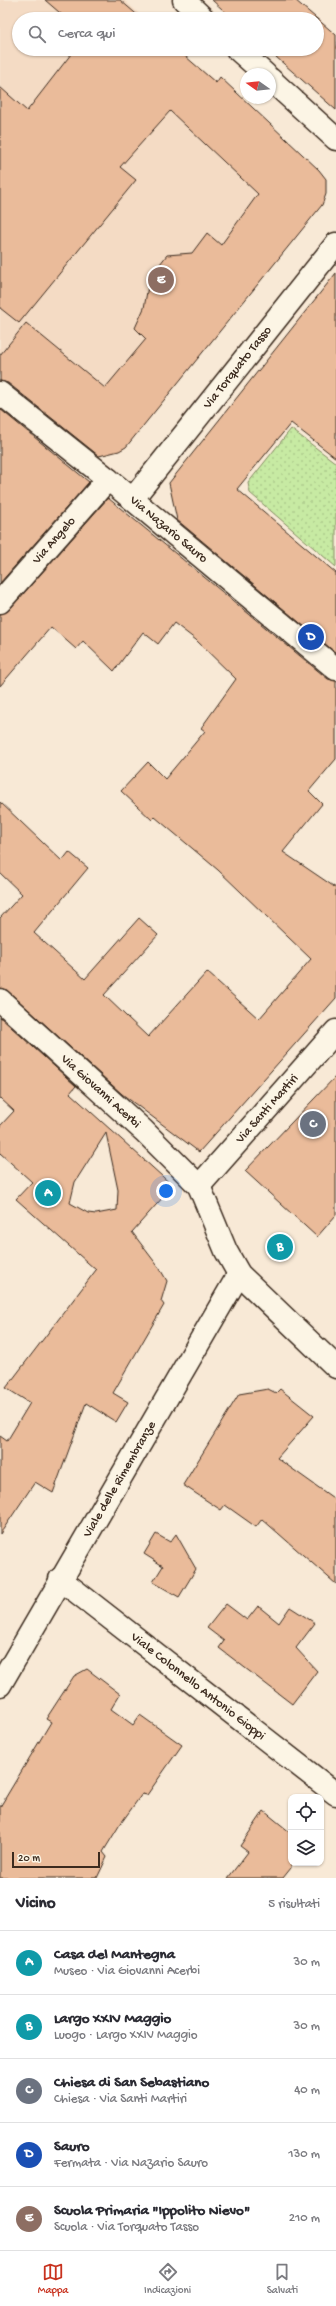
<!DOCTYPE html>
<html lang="it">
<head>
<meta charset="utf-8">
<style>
  body { margin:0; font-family:"Gochi Hand",sans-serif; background:#f7f7f7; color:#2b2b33 }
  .controls { position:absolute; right:12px; bottom:12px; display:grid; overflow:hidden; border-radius:8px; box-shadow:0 1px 3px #0004 }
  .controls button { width:36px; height:36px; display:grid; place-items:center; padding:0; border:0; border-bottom:1px solid #e1e1e2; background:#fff; color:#2b2b33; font:20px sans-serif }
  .compass { position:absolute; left:240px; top:68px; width:36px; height:36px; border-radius:50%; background:#fff; box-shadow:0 1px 3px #0004; rotate:285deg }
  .scale { position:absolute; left:12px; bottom:10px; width:88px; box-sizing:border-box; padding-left:4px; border:2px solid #3b2a1e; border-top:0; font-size:11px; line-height:14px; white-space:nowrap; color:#3b2a1e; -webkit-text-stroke:3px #fcf5e5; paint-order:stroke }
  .you { position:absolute; left:166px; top:1191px; width:14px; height:14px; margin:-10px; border:3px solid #fff; border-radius:50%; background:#1a73e8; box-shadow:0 0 0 6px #1a73e833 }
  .badge { display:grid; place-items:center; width:26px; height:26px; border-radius:50%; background:#c8321e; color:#fff; font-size:13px; font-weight:700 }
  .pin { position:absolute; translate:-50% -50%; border:2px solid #fff; box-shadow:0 1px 4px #0006 }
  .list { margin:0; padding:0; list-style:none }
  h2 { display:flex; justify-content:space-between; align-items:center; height:52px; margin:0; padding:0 16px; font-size:17px }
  h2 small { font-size:13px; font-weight:400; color:#7c7c81 }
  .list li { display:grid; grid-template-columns:26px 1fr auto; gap:12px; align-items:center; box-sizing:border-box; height:64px; padding:0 16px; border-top:1px solid #e1e1e2 }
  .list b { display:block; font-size:15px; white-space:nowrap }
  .list p { margin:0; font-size:13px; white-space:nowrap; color:#7c7c81 }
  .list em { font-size:13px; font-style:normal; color:#7c7c81 }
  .icon { flex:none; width:22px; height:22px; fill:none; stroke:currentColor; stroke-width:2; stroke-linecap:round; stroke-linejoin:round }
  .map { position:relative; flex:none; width:336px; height:1878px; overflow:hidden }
  .search { position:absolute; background:#fff; box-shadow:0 1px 3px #0004; left:12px; right:12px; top:12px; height:44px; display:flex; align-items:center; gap:10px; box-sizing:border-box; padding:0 14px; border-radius:22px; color:#7c7c81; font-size:15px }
  .sheet { height:372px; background:#fff }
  nav { display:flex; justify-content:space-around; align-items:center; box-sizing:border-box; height:56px; border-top:1px solid #e1e1e2; background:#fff; font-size:11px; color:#7c7c81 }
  nav a { display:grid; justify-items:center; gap:2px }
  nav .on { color:#c8321e }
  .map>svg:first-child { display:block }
  .built { fill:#f4dbc4 }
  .garden { fill:url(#garden-dots); stroke:#818a60 }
  .building { fill:#eabb9a; stroke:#3b2a1e; fill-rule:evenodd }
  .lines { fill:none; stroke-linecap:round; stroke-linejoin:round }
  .pedestrian-casing { stroke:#3b2a1e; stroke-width:25 }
  .minor-casing { stroke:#3b2a1e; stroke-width:25 }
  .tertiary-casing { stroke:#3b2a1e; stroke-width:25 }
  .pedestrian { stroke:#fcf5e5; stroke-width:22 }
  .minor { stroke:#fcf5e5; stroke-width:22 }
  .tertiary { stroke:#fcf5e5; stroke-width:22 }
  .labels { text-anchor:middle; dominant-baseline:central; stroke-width:4; stroke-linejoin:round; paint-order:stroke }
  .street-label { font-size:13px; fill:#3b2a1e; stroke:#fcf5e5 }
</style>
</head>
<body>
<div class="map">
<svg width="336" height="1878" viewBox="0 0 336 1878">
  <defs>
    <pattern id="garden-dots" width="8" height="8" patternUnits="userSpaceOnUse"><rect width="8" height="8" fill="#c7eaa3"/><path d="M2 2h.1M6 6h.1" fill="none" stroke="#acc98c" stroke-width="1.8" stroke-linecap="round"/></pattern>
  </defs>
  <rect width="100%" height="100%" fill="#f8e9d6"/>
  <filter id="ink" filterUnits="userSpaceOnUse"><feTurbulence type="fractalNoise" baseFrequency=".025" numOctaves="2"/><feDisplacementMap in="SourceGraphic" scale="8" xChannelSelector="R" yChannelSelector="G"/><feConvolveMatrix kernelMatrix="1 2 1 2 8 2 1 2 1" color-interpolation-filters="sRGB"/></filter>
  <g filter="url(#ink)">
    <!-- built -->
    <path class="built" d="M0,0H124L145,19H19V49H178L319,170L326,179V194L322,205L126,447L119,451L109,454L99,450L0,371Z"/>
    <!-- garden -->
    <path class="garden" d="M291,429L336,463V567L250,493L248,483Z"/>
    <!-- building -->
    <g class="building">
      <path d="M45,0H120L142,19H67Z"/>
      <path d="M212,0H295L336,35V110L267,49H317V19H233Z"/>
      <path d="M75,49H177L216,83L220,77L319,170L326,179V194L322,205L126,447L119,451L99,456L8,383L0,381V355L26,323L105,388L146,339L135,328L144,308L149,281L160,264L167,255L192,253L207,233L221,245L258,194L170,111L120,167L136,180L19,323L0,308V87L27,111Z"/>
      <path d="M336,273V458L291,423L237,489L336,573V653L177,520L169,483Z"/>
      <path d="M0,409L89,482L0,583Z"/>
      <path d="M108,498L328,679L336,681V759L309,791L322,804L283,852L336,888V998L199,1152L122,1094L8,991L0,988V918L22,894L0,873V802L62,861L69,852L88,868L34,933L85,979L139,918L158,935L104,995L148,1037L207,972L259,1019L311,959L218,870L155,817L152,820L121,791L148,762L165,779L205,731L201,728L236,679L196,640L174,623L158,644L143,632L114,671L83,641L76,649L51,627L0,686V614L9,610Z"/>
      <path d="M0,1017L76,1086L70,1093L173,1186L132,1232L160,1269L167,1281L161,1301L164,1305L113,1393L128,1402L116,1422L86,1403L53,1493L35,1482L0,1534V1436L7,1441L30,1403L6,1388L96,1270L16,1199L32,1182L0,1153V1126L14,1111L0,1098ZM106,1133L118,1190L117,1210L96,1214L88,1213L70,1203L75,1182Z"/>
      <path d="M336,1076V1215L317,1237L245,1171Z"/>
      <path d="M268,1389L276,1393L280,1389L314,1416L277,1458L336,1500V1584L262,1519L256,1527L225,1505L221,1510L183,1485L239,1394Z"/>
      <path d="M156,1534L170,1542L176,1534L196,1569L179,1597L153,1582L163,1566L144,1554Z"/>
      <path d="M226,1604L247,1620L258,1606L279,1623L290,1607L315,1623L296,1648L317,1671L292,1704L219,1648L224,1641L207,1628Z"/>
      <path d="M87,1669L120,1694L111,1709L133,1725L140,1715L182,1745L147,1795L142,1794L119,1826L103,1852L107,1857L97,1878H0V1807L51,1722L46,1719L74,1676Z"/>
      <path d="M264,1811L291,1833V1868L283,1878H228L248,1852L240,1846Z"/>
    </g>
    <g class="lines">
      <!-- pedestrian casing -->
      <g class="pedestrian-casing">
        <g id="pedestrian">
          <path id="s1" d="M139,491L336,244"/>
        </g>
      </g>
      <!-- minor casing -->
      <g class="minor-casing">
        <g id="minor">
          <path d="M184,0L204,19"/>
          <path d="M237,49L265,74"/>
          <path d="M270,79L336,139"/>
          <path id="s2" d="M0,393L108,479L336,669"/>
          <path id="s3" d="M0,602L108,479"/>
          <path id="s4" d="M199,1186L336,1031"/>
          <path id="s5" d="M60,1579L336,1794"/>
          <path id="s6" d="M0,1685L239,1274"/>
        </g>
      </g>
      <!-- tertiary casing -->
      <g class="tertiary-casing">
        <g id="tertiary">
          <path id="s7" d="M0,1000L144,1131L199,1186L226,1251L239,1274L336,1367"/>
        </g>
      </g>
      <!-- pedestrian -->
      <use href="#pedestrian" class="pedestrian"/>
      <!-- minor -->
      <use href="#minor" class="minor"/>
      <!-- tertiary -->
      <use href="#tertiary" class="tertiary"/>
    </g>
  </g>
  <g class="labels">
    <!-- street labels -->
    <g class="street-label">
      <text stroke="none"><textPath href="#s1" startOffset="158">Via Torquato Tasso</textPath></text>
      <text stroke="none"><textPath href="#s2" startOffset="217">Via Nazario Sauro</textPath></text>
      <text stroke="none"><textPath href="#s3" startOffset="82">Via Angelo</textPath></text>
      <text stroke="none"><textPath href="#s7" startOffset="136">Via Giovanni Acerbi</textPath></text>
      <text stroke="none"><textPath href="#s4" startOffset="103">Via Santi Martiri</textPath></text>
      <text stroke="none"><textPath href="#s6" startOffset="238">Viale delle Rimembranze</textPath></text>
      <text stroke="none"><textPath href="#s5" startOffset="175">Viale Colonnello Antonio Gioppi</textPath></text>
    </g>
  </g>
</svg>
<div class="controls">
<button><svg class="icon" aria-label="locate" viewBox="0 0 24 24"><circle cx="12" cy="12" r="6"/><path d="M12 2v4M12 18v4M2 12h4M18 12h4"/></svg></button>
<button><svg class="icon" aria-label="layers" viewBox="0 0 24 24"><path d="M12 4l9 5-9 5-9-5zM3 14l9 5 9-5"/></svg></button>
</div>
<svg class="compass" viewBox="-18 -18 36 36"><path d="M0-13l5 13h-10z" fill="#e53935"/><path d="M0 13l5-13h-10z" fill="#7c7c81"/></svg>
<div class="scale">20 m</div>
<div class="you"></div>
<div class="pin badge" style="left:48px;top:1193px;background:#0f9aa8">A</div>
<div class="pin badge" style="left:280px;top:1247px;background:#0f9aa8">B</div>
<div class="pin badge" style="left:313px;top:1124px;background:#6b7280">C</div>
<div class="pin badge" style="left:311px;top:637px;background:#1a4fb4">D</div>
<div class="pin badge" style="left:161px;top:280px;background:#8d6e63">E</div>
<div class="search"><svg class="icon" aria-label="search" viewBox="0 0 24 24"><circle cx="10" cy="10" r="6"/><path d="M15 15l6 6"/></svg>Cerca qui</div>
</div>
<section class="sheet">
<h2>Vicino<small>5 risultati</small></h2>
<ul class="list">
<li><span class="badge" style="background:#0f9aa8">A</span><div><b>Casa del Mantegna</b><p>Museo · Via Giovanni Acerbi</p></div><em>30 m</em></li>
<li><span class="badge" style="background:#0f9aa8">B</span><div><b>Largo XXIV Maggio</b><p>Luogo · Largo XXIV Maggio</p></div><em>30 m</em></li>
<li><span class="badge" style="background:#6b7280">C</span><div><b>Chiesa di San Sebastiano</b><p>Chiesa · Via Santi Martiri</p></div><em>40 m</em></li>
<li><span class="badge" style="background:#1a4fb4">D</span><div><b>Sauro</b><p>Fermata · Via Nazario Sauro</p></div><em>130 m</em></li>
<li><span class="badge" style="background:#8d6e63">E</span><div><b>Scuola Primaria &quot;Ippolito Nievo&quot;</b><p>Scuola · Via Torquato Tasso</p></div><em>210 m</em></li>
</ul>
</section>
<nav>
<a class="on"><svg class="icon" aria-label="map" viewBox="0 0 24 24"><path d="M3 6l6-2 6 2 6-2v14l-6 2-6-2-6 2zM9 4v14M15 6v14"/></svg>Mappa</a>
<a><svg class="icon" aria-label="directions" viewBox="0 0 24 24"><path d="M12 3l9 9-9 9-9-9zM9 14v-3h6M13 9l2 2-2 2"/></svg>Indicazioni</a>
<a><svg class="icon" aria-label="saved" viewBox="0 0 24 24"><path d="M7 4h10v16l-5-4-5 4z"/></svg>Salvati</a>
</nav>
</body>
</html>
